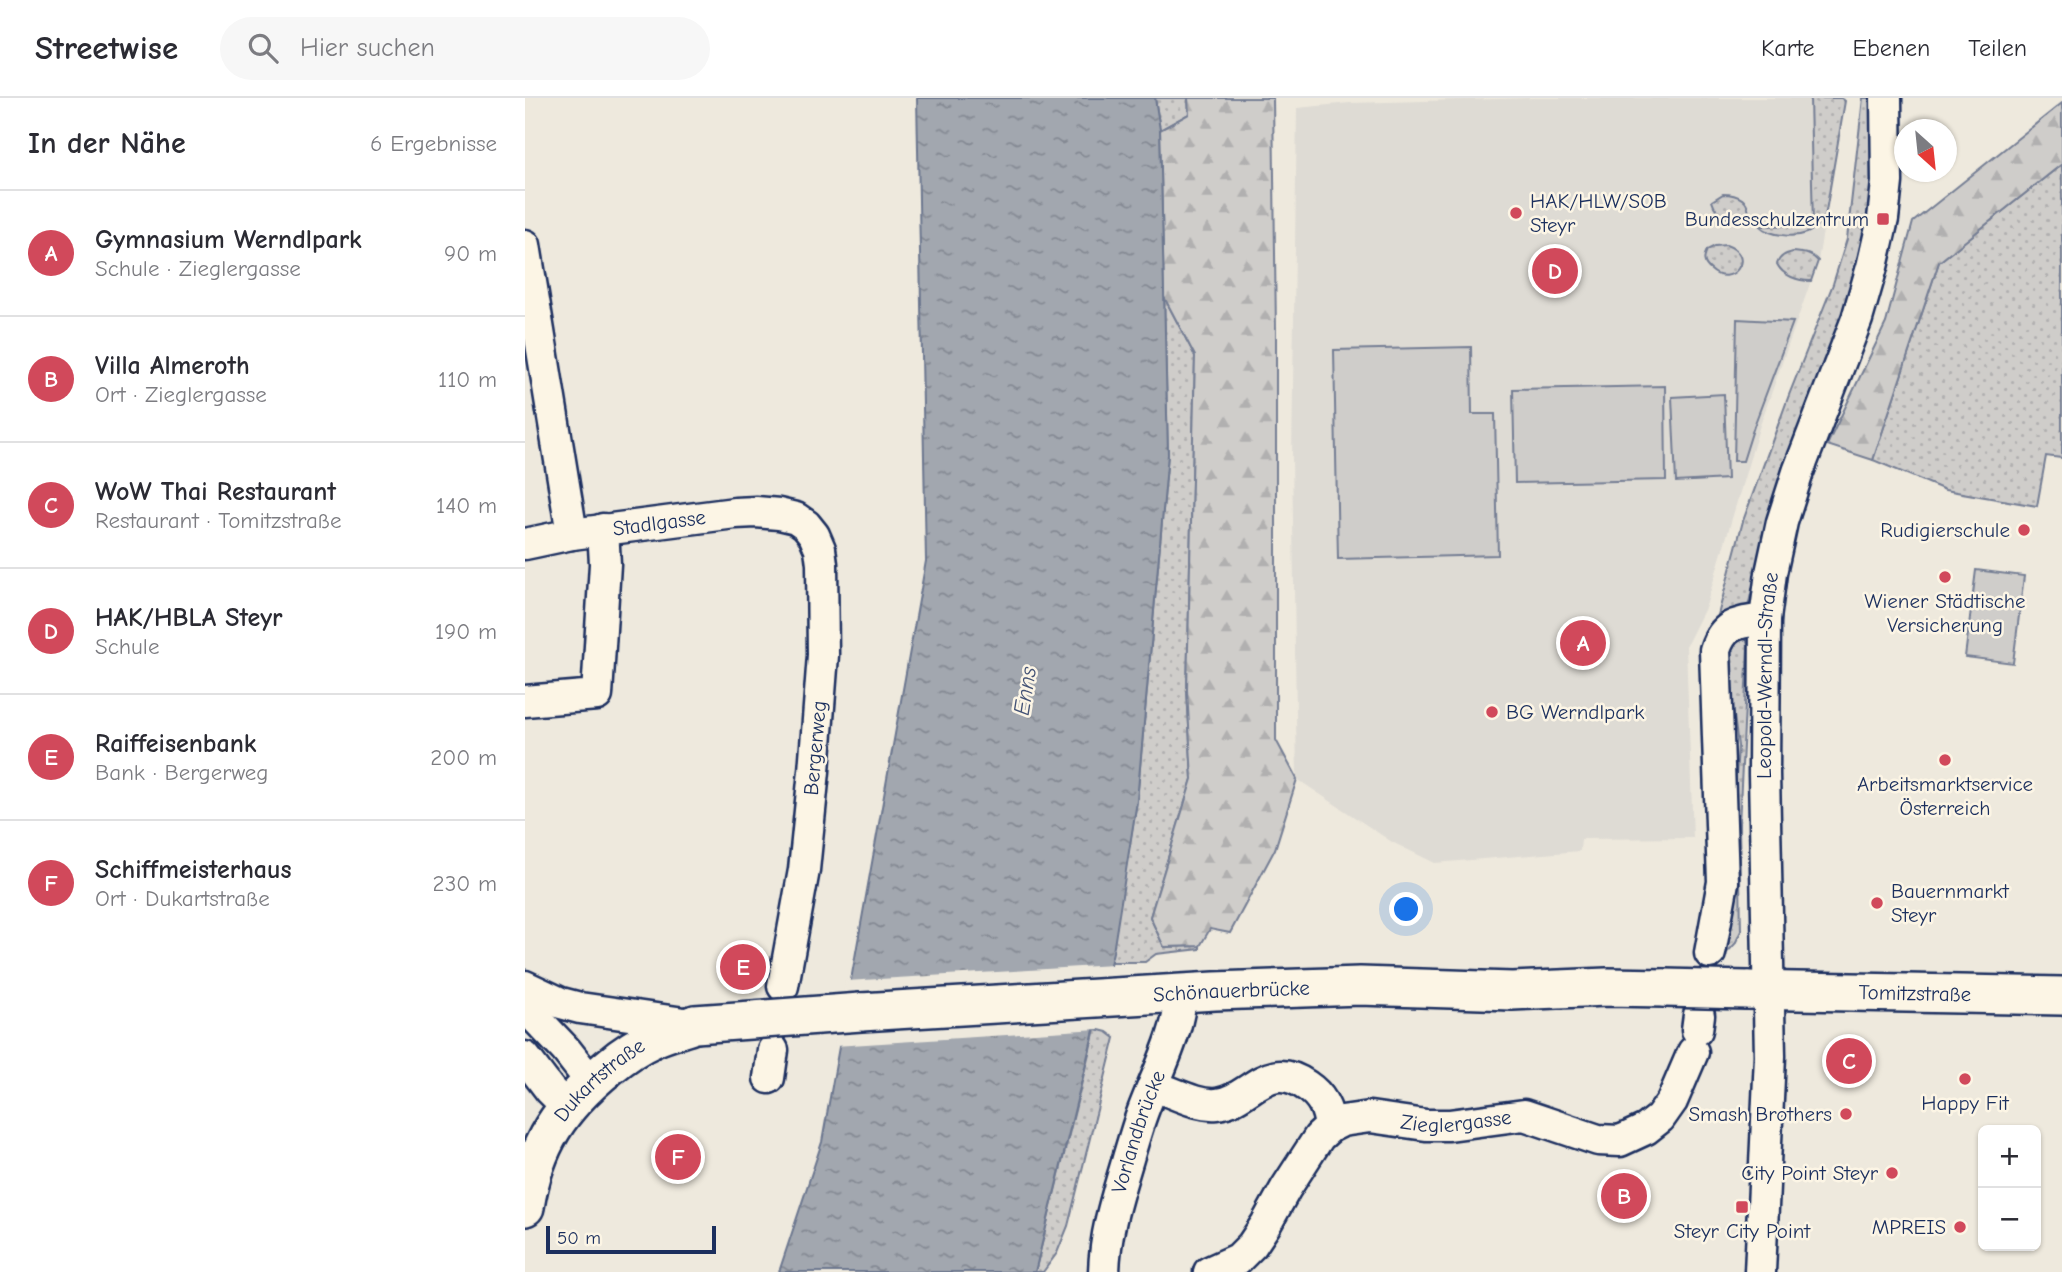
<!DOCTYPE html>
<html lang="de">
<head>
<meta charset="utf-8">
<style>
  body { margin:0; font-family:"Comic Neue",sans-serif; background:#f7f7f7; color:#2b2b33 }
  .controls { position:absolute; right:21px; bottom:21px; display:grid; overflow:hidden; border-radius:10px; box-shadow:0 2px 5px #0004 }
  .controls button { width:63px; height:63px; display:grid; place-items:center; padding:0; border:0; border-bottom:2px solid #e1e1e2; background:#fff; color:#2b2b33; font:35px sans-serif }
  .compass { position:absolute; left:1369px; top:21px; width:63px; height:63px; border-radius:50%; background:#fff; box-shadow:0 2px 5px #0004; rotate:153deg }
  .scale { position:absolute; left:21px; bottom:18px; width:170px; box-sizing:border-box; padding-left:7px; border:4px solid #1b2f5e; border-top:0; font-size:19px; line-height:24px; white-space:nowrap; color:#1b2f5e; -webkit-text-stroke:5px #fcf5e5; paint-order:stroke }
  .you { position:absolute; left:882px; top:812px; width:24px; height:24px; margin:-18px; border:5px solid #fff; border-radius:50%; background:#1a73e8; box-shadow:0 0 0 10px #1a73e833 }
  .badge { display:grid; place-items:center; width:46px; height:46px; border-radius:50%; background:#d1495b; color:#fff; font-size:23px; font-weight:700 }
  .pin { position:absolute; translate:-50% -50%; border:4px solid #fff; box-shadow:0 2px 7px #0006 }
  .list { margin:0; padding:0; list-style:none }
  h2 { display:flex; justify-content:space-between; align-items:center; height:91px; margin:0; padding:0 28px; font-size:30px }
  h2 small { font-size:23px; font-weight:400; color:#7c7c81 }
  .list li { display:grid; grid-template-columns:46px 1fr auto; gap:21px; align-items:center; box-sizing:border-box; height:126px; padding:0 28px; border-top:2px solid #e1e1e2 }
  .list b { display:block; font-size:26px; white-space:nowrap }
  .list p { margin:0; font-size:23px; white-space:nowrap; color:#7c7c81 }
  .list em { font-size:23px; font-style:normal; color:#7c7c81 }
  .icon { flex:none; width:38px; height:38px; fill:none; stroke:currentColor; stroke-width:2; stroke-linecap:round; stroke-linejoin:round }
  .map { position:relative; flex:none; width:1537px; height:1174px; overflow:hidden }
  header { display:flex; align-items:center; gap:42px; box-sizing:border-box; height:98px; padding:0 35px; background:#fff; border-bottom:2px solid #e1e1e2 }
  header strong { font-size:33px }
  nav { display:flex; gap:38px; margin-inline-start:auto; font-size:24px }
  .search { width:490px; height:63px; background:#f7f7f7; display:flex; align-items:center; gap:18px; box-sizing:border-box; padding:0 24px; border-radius:38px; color:#7c7c81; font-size:26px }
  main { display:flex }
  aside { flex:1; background:#fff }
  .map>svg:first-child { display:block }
  .built { fill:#dedbd4 }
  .grass { fill:url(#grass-dots); stroke:#757e94; stroke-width:2 }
  .forest { fill:url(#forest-firs); stroke:#757e94; stroke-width:2 }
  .pitch { fill:#cfcdca; stroke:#757e94; stroke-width:2 }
  .water { fill:url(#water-ripples); stroke:#6c778f; stroke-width:2 }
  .pier { fill:#eee9dd }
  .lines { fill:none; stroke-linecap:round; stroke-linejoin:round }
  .minor-casing { stroke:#1b2f5e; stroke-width:35 }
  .major-casing { stroke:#1b2f5e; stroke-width:42 }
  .minor { stroke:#fcf5e5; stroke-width:30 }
  .major { stroke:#fcf5e5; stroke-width:37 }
  .major-bridge-casing { stroke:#1b2f5e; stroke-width:42; stroke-linecap:butt }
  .major-bridge { stroke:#fcf5e5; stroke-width:37 }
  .poi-dot { fill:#d1495b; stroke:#fcf5e5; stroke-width:2.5 }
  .labels { text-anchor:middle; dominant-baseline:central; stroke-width:5; stroke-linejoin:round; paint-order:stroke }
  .poi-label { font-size:21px; fill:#1b2f5e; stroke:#fcf5e5; text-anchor:end }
  .street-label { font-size:21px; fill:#1b2f5e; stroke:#fcf5e5 }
  .water-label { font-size:23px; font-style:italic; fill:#445376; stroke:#fcf5e5 }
</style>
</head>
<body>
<header>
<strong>Streetwise</strong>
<div class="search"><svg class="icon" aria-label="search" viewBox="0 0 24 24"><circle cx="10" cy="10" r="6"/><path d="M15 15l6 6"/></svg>Hier suchen</div>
<nav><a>Karte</a><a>Ebenen</a><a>Teilen</a></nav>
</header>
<main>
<aside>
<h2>In der Nähe<small>6 Ergebnisse</small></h2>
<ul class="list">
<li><span class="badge">A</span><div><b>Gymnasium Werndlpark</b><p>Schule · Zieglergasse</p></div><em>90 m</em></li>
<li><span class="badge">B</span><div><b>Villa Almeroth</b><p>Ort · Zieglergasse</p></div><em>110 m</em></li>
<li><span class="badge">C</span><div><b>WoW Thai Restaurant</b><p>Restaurant · Tomitzstraße</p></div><em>140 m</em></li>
<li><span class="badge">D</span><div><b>HAK/HBLA Steyr</b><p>Schule</p></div><em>190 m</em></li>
<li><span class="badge">E</span><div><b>Raiffeisenbank</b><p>Bank · Bergerweg</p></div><em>200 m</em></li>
<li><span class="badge">F</span><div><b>Schiffmeisterhaus</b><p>Ort · Dukartstraße</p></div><em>230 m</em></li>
</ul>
</aside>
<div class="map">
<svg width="1537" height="1174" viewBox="0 0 1537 1174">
  <defs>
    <pattern id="grass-dots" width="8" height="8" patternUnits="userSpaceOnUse" patternTransform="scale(1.75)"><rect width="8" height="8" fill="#cfcdca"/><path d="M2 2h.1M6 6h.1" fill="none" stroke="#b1b0b0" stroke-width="1.8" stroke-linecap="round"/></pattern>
    <pattern id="forest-firs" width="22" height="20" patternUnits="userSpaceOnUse" patternTransform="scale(1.75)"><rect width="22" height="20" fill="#cfcdca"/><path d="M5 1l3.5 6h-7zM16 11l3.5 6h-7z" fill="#b1b0b0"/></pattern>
    <pattern id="water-ripples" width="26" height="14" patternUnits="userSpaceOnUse" patternTransform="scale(1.75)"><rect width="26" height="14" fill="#a2a7af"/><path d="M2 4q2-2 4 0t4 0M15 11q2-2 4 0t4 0" fill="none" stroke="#838892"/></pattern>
  </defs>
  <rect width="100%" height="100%" fill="#eee9dd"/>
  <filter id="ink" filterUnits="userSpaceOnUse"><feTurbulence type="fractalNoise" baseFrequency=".0143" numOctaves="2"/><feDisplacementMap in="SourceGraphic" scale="14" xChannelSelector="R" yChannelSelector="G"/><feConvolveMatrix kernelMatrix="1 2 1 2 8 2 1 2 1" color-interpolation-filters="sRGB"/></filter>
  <g filter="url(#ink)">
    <!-- built -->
    <path class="built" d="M1010,0H1320L1293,163L1234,330L1181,508L1161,548L1168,740L1056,741L1055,753L910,765L867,744L772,681L767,359L772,10L825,5Z"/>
    <!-- grass -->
    <g class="grass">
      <path d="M630,0H663L664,16L635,32Z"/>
      <path d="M1285,0H1316L1320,3L1300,119C1295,125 1289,132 1282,135C1269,140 1245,138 1235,128L1288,127Z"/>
      <path d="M1338,0H1350V54L1345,119L1332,185L1239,439L1223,509L1193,517L1218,423L1264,297L1308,186L1322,141Z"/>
      <path d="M1537,66V360L1521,358L1512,408L1420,392L1348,362L1414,164Z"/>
      <path d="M1198,96C1212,96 1227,102 1223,119C1210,127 1191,118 1187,103Z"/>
      <path d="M1201,147C1233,158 1206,191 1186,172C1178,166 1178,160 1182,152L1190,148Z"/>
      <path d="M1268,154C1278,155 1286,155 1293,163L1286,183C1273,183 1258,178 1252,166C1255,158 1260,156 1268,154Z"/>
      <path d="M639,199L670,258L662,592L667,681L625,819L639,849L675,848V851L631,856L620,864H585L612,703L643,356Z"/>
      <path d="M1218,540L1222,543L1223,548L1214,727L1216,833L1210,846L1199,858L1213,648L1202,564L1204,549L1210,541Z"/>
      <path d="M570,931L582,934L590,940L543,1128L532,1155L518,1174H510Z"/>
    </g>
    <!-- forest -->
    <g class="forest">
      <path d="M663,0H748L751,234V642L772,681L750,751L705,835L685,831L675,848L639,849L625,819L667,681L662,592L670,258L639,199L635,32L664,16Z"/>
      <path d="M1537,5V66L1414,164L1348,362L1302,347L1361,225L1388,124Z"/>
    </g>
    <!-- pitch -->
    <g class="pitch">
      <path d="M1212,221L1268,224L1229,328L1218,363H1209Z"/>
      <path d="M946,249L947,316H970L973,457L813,461L809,252Z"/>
      <path d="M1140,288L1141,382L990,385L988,291Z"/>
      <path d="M1199,296L1202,381L1151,384L1147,299Z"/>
      <path d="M1451,472L1499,478L1488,565L1440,559Z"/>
    </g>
    <!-- water -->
    <path class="water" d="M392,0H630L635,32L643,356L612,703L588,854L510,1174H254L297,1044L401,463Z"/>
    <!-- pier -->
    <path class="pier" d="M588,867L573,931L310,948L321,883Z"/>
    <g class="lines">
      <!-- minor casing -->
      <g class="minor-casing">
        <g id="minor">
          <path d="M0,147L47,436"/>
          <path id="s1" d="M0,446L47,436L210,415L231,414L254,416L271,420L281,427L289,437L295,451L297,466L298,557L289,673L279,772L258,888"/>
          <path d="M0,603L72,597L80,466L78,431"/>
          <path d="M1185,855L1198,784L1190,552C1199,524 1214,525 1240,521"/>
          <path d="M0,888L36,905L55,910L166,926"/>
          <path d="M0,909L41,952L66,984"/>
          <path d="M1172,932L1174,917"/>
          <path d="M0,959L25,992L41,1008"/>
          <path d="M244,980L248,952"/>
          <path d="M629,988C648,994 672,1008 692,1006C726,1002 742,959 782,988C797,998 803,1011 805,1029"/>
          <path id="s2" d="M579,1174C580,1135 591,1101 602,1064C607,1047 612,1029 618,1013C631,978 655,932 656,896"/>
          <path id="s3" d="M684,1174L713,1161L727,1147L741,1126L761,1090L794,1039L805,1029L817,1023L845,1019L901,1027H924L999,1017L1073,1042L1095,1043L1121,1031L1135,1020L1147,1003L1168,954"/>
          <path id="s4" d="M1235,1174L1245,958L1239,676L1240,521L1246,475L1257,424L1273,374L1332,221L1347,169L1358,121L1362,84L1361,0"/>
        </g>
      </g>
      <!-- major casing -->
      <g class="major-casing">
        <g id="major">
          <path id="s5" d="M1222,892L1537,898"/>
          <path id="s6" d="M336,914L690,893L835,888L987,893L1082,889L1140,890"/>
          <path id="s7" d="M0,1109C10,1046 35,1009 84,969C97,958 113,947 129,940C142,934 156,931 170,926"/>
        </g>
      </g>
      <!-- minor -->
      <use href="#minor" class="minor"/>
      <!-- major -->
      <use href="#major" class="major"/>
      <!-- major-bridge casing -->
      <g class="major-bridge-casing">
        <g id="major-bridge">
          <path d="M1140,890L1222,892"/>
          <path d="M170,926L336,914"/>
        </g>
      </g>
      <!-- major-bridge -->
      <use href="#major-bridge" class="major-bridge"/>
    </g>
  </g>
  <!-- markers -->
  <g class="poi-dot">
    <circle cx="991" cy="115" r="7"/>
    <rect x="1351" y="114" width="14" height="14" rx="3.5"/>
    <circle cx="1499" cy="432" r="7"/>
    <circle cx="1420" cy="479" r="7"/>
    <circle cx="967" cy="614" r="7"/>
    <circle cx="1420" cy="662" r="7"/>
    <circle cx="1352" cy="805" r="7"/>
    <circle cx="1440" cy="981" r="7"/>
    <circle cx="1321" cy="1016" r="7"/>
    <circle cx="1367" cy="1075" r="7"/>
    <rect x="1210" y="1102" width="14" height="14" rx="3.5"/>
    <circle cx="1435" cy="1129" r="7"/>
  </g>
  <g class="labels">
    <!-- poi labels -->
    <g class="poi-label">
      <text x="1005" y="103" text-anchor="start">HAK/HLW/SOB<tspan x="1005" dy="24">Steyr</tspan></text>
      <text x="1344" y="121">Bundesschulzentrum</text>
      <text x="1485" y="432">Rudigierschule</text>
      <text x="1420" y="503" text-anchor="middle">Wiener Städtische<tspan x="1420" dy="24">Versicherung</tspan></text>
      <text x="981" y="614" text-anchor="start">BG Werndlpark</text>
      <text x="1420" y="686" text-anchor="middle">Arbeitsmarktservice<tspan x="1420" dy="24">Österreich</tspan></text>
      <text x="1366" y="793" text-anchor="start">Bauernmarkt<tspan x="1366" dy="24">Steyr</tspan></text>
      <text x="1440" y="1005" text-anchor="middle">Happy Fit</text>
      <text x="1307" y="1016">Smash Brothers</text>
      <text x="1353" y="1075">City Point Steyr</text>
      <text x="1421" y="1129">MPREIS</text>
      <text x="1217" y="1133" text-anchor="middle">Steyr City Point</text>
    </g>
    <!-- street labels -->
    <g class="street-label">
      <text stroke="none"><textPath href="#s1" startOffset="136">Stadlgasse</textPath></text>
      <text stroke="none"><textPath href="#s4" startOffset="597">Leopold-Werndl-Straße</textPath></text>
      <text transform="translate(290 650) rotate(-85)">Bergerweg</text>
      <text stroke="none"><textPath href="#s6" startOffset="371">Schönauerbrücke</textPath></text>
      <text stroke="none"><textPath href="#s5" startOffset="168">Tomitzstraße</textPath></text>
      <text stroke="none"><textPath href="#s7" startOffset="152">Dukartstraße</textPath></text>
      <text stroke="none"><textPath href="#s3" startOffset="322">Zieglergasse</textPath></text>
      <text stroke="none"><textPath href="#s2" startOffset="145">Vorlandbrücke</textPath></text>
    </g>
    <!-- water labels -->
    <g class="water-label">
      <text transform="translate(500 593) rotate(-81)">Enns</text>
    </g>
  </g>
</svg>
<div class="controls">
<button>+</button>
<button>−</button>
</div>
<svg class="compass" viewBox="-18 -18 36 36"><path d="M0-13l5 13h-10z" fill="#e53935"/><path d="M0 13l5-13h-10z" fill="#7c7c81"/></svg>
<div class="scale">50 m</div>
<div class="you"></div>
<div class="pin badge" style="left:1058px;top:545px">A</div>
<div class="pin badge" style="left:1099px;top:1098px">B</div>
<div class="pin badge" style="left:1324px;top:963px">C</div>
<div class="pin badge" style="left:1030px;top:173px">D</div>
<div class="pin badge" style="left:218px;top:869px">E</div>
<div class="pin badge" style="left:153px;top:1059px">F</div>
</div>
</main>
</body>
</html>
